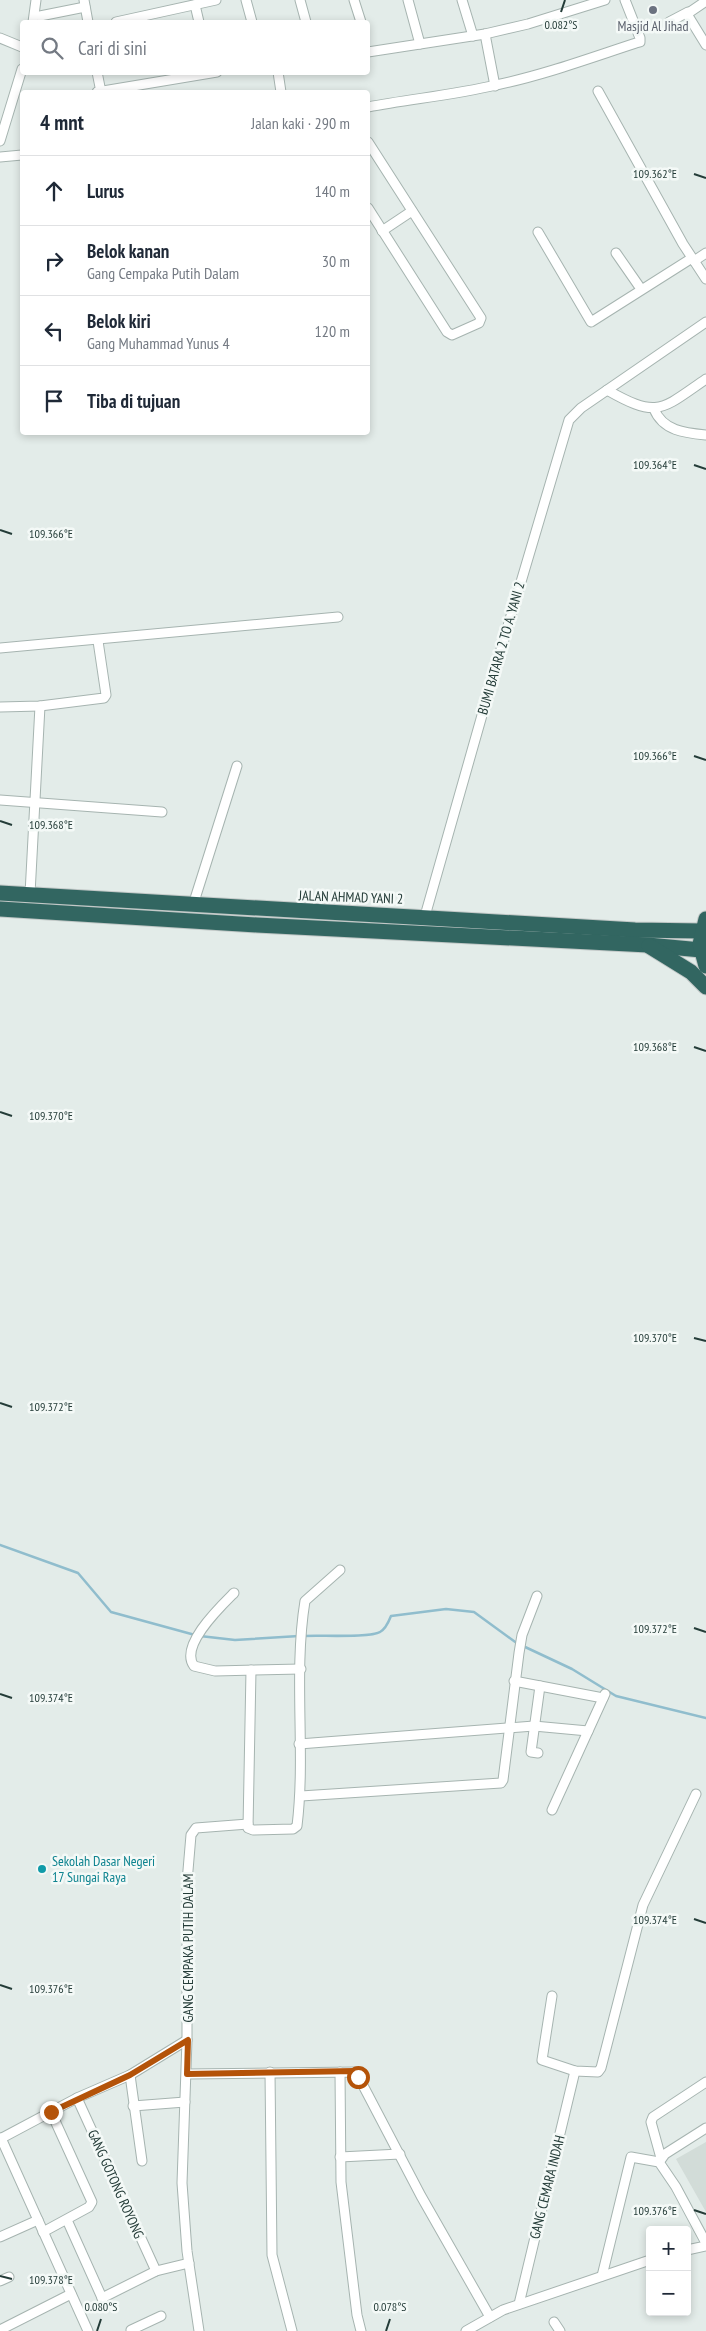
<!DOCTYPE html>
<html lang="id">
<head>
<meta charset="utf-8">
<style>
  body { margin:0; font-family:"PT Sans Narrow",sans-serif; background:#f2f2f3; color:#1f2937 }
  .controls { position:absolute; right:15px; bottom:15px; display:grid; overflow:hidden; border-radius:5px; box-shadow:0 2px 8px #0003 }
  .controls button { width:45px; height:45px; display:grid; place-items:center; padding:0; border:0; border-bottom:1px solid #e0e1e3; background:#fff; color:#1f2937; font:25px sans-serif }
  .stop { position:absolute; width:15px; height:15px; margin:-11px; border:4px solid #b45309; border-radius:50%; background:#fff }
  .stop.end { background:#b45309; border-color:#fff; box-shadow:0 1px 5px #0008 }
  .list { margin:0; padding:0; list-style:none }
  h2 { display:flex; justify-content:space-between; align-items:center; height:65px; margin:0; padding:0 20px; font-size:21px }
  h2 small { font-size:16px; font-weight:400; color:#747a83 }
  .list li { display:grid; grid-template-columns:32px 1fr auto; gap:15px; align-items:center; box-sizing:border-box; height:70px; padding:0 20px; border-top:1px solid #e0e1e3 }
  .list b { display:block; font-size:19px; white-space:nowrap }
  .list p { margin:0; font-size:16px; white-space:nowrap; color:#747a83 }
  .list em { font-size:16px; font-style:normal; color:#747a83 }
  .icon { flex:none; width:28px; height:28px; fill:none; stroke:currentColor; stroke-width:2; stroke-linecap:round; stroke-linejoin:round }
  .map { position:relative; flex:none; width:706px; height:2331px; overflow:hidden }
  .search { position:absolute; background:#fff; box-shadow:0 2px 8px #0003; left:20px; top:20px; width:350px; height:55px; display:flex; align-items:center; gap:12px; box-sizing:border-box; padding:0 18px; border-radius:5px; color:#747a83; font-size:19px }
  .panel { position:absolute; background:#fff; box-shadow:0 2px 8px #0003; left:20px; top:90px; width:350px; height:345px; border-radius:5px }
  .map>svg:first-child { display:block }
  .built { fill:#d2dcd8 }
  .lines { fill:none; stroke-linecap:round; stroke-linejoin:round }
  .stream { stroke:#90bdcd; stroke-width:2.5 }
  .street-casing { stroke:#a6b4b0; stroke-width:11 }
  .highway-casing { stroke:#c2c8c7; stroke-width:17 }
  .street { stroke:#fff; stroke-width:9 }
  .highway { stroke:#326661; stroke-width:15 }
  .route { stroke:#b45309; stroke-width:6 }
  .ticks { fill:none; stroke:#243c38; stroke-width:2 }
  .worship-dot { fill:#6b7280; stroke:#f4f9f7; stroke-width:2 }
  .culture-dot { fill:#0f9aa8; stroke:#f4f9f7; stroke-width:2 }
  .labels { text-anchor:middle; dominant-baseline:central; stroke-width:5; stroke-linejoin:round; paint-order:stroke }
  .worship-label { font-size:14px; fill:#5b616d; stroke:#f4f9f7 }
  .street-label { font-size:14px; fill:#243c38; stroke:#f4f9f7 }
  .culture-label { font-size:14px; fill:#0d838f; stroke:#f4f9f7; text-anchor:start }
  .ticks-label { font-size:12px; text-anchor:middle; fill:#243c38; stroke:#f4f9f7; stroke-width:5; stroke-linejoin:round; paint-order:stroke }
</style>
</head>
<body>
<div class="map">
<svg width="706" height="2331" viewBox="0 0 706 2331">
  <rect width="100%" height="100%" fill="#e3ece9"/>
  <!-- built -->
  <path class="built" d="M706,2142V2212L676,2159Z"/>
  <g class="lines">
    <!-- stream -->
    <g class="stream">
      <path d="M0,1545L78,1573L111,1612L195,1635"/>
      <path d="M200,1636L235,1640L299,1636"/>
      <path d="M304,1636C319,1635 371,1638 380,1632C386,1629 389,1621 391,1616L446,1609L474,1612L518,1644"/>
      <path d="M523,1646L572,1669L616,1696L706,1718"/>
    </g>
    <!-- street casing -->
    <g class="street-casing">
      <g id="street">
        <path d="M84,0L88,22"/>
        <path d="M246,0L252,22"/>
        <path d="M300,0L306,22"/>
        <path d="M354,0L361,22"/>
        <path d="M408,0L420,44"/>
        <path d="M462,0L473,36"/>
        <path d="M706,1L687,14L706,45"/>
        <path d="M195,5L199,22"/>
        <path d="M40,16L85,7"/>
        <path d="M33,22L36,0"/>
        <path d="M116,22L216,0"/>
        <path d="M669,22L688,12"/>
        <path d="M485,34L495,86"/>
        <path d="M0,38L22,47"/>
        <path d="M368,52L485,34L528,24L605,0"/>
        <path d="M97,72L101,92"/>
        <path d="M278,72L281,92"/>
        <path d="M598,91L683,244L706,279"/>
        <path d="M97,92L217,72"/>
        <path d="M368,107C410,99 454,95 496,85C544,75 590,58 636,43L640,42V38L625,0"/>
        <path d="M0,141L22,69"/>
        <path d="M368,142L481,318L479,323L452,335L447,332L368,208"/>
        <path d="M0,157L22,155"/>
        <path d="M382,231L412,211"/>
        <path d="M538,232L591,322L692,258"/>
        <path d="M616,253L641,289"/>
        <path d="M694,261L706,253"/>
        <path d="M607,390C658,419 661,410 706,379"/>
        <path d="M654,409C663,431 685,433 706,435"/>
        <path d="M0,648L338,617"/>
        <path d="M0,707L40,706L104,698L106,695L98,641"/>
        <path d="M0,800L162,812"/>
        <path d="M30,894L40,706"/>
        <path d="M193,905L237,766"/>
        <path d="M425,916L494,673L569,420L581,408L706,322"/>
        <path d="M234,1593C220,1607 179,1646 194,1666L215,1671L301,1669"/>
        <path d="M251,1670L248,1828L253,1830L293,1829L297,1826C306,1752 293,1675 305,1601L340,1570"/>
        <path d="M514,1681L603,1698"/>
        <path d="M299,1744L534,1726L588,1731"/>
        <path d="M538,1753L531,1752L540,1686"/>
        <path d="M301,1796L501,1783L503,1780L519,1653L522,1635L537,1596"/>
        <path d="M552,1810L605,1694"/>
        <path d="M552,1996L542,2060L575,2071L598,2072L601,2068L643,1905L696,1794"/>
        <path d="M270,2072L272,2255L292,2331"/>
        <path d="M340,2072L341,2182L357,2315L361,2331"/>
        <path d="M187,2074L356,2072L421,2196L490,2317"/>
        <path d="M130,2075L142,2161"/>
        <path d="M77,2098L156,2271"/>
        <path d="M133,2106L185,2102"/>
        <path d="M1,2138L88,2331"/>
        <path d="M0,2139L77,2098L130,2075L187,2040"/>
        <path d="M340,2157L400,2154"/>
        <path d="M661,2158L651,2122L653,2117L706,2082"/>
        <path d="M660,2161L665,2154L706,2128"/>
        <path d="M67,2220L103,2300"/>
        <path d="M43,2232L89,2207L92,2202L51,2112"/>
        <path d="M0,2237L38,2220"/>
        <path d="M687,2250L706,2246"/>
        <path d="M602,2276L631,2157L659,2162L676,2187L706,2243"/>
        <path d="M0,2281L9,2277"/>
        <path d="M102,2298L156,2271L189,2263"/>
        <path d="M519,2304L575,2071"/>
        <path d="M554,2322L560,2331"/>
        <path d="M0,2330L71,2294"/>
        <path d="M131,2330L161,2316"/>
        <path d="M199,2331L187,2251L182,2183L187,2040V1882L191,1835L196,1828L248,1824"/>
        <path d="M466,2331L503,2310L650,2260"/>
      </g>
    </g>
    <!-- highway casing -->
    <g class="highway-casing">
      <g id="highway">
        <path d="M0,893L635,930L702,931"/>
        <path d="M0,909L257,925L648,945L701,950"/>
        <path d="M706,919L700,944L706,966"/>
        <path d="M649,946L691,972L706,987"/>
      </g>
    </g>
    <!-- street -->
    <use href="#street" class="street"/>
    <!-- highway -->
    <use href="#highway" class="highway"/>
  </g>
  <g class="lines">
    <!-- route -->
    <path class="route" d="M51,2112L130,2075L188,2040L187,2074L355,2071L358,2077"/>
  </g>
  <!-- ticks -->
  <path class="ticks" d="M561,12L565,0M694,174L706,178M694,465L706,469M0,530L12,534M694,756L706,760M0,821L12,825M694,1047L706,1051M0,1112L12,1116M694,1338L706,1341M0,1403L12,1407M694,1628L706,1632M0,1694L12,1698M694,1919L706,1923M0,1985L12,1989M694,2210L706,2214M0,2276L12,2279M97,2331L101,2319M386,2331L390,2319"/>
  <!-- markers -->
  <circle class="worship-dot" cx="653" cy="10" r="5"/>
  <circle class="culture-dot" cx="42" cy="1869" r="5"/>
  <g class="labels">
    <!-- worship labels -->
    <g class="worship-label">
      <text x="653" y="26">Masjid Al Jihad</text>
    </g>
    <!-- street labels -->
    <g class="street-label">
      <text transform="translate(501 648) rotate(-74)">BUMI BATARA 2 TO A. YANI 2</text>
      <text transform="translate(351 897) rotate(2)">JALAN AHMAD YANI 2</text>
      <text transform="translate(188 1948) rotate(-90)">GANG CEMPAKA PUTIH DALAM</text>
      <text transform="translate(116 2184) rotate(66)">GANG GOTONG ROYONG</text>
      <text transform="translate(547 2187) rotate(-76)">GANG CEMARA INDAH</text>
    </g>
    <!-- culture labels -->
    <g class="culture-label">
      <text x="52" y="1861">Sekolah Dasar Negeri<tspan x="52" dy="16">17 Sungai Raya</tspan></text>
    </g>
  </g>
  <g class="ticks-label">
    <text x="561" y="29">0.082°S</text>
    <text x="655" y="178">109.362°E</text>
    <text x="655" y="469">109.364°E</text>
    <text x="51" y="538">109.366°E</text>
    <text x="655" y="760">109.366°E</text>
    <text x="51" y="829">109.368°E</text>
    <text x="655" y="1051">109.368°E</text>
    <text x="51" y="1120">109.370°E</text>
    <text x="655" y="1342">109.370°E</text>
    <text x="51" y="1411">109.372°E</text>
    <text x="655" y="1633">109.372°E</text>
    <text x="51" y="1702">109.374°E</text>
    <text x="655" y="1924">109.374°E</text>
    <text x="51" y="1993">109.376°E</text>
    <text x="655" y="2215">109.376°E</text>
    <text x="51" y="2284">109.378°E</text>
    <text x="101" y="2311">0.080°S</text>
    <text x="390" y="2311">0.078°S</text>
  </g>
</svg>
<div class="controls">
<button>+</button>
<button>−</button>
</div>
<div class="stop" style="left:358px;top:2077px"></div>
<div class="stop end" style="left:51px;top:2112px"></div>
<div class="search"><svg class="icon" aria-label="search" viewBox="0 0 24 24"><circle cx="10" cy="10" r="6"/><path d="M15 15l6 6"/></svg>Cari di sini</div>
<section class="panel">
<h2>4 mnt<small>Jalan kaki · 290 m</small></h2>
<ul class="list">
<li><svg class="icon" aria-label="ahead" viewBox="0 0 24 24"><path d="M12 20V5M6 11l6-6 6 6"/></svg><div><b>Lurus</b></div><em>140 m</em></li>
<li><svg class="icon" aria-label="right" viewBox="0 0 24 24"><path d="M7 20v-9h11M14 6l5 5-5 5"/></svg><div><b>Belok kanan</b><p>Gang Cempaka Putih Dalam</p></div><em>30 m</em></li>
<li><svg class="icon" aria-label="left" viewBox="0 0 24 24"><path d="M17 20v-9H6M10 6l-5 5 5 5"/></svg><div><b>Belok kiri</b><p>Gang Muhammad Yunus 4</p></div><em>120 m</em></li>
<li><svg class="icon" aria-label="arrive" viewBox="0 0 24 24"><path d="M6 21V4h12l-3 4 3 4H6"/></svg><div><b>Tiba di tujuan</b></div></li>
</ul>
</section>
</div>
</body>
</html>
